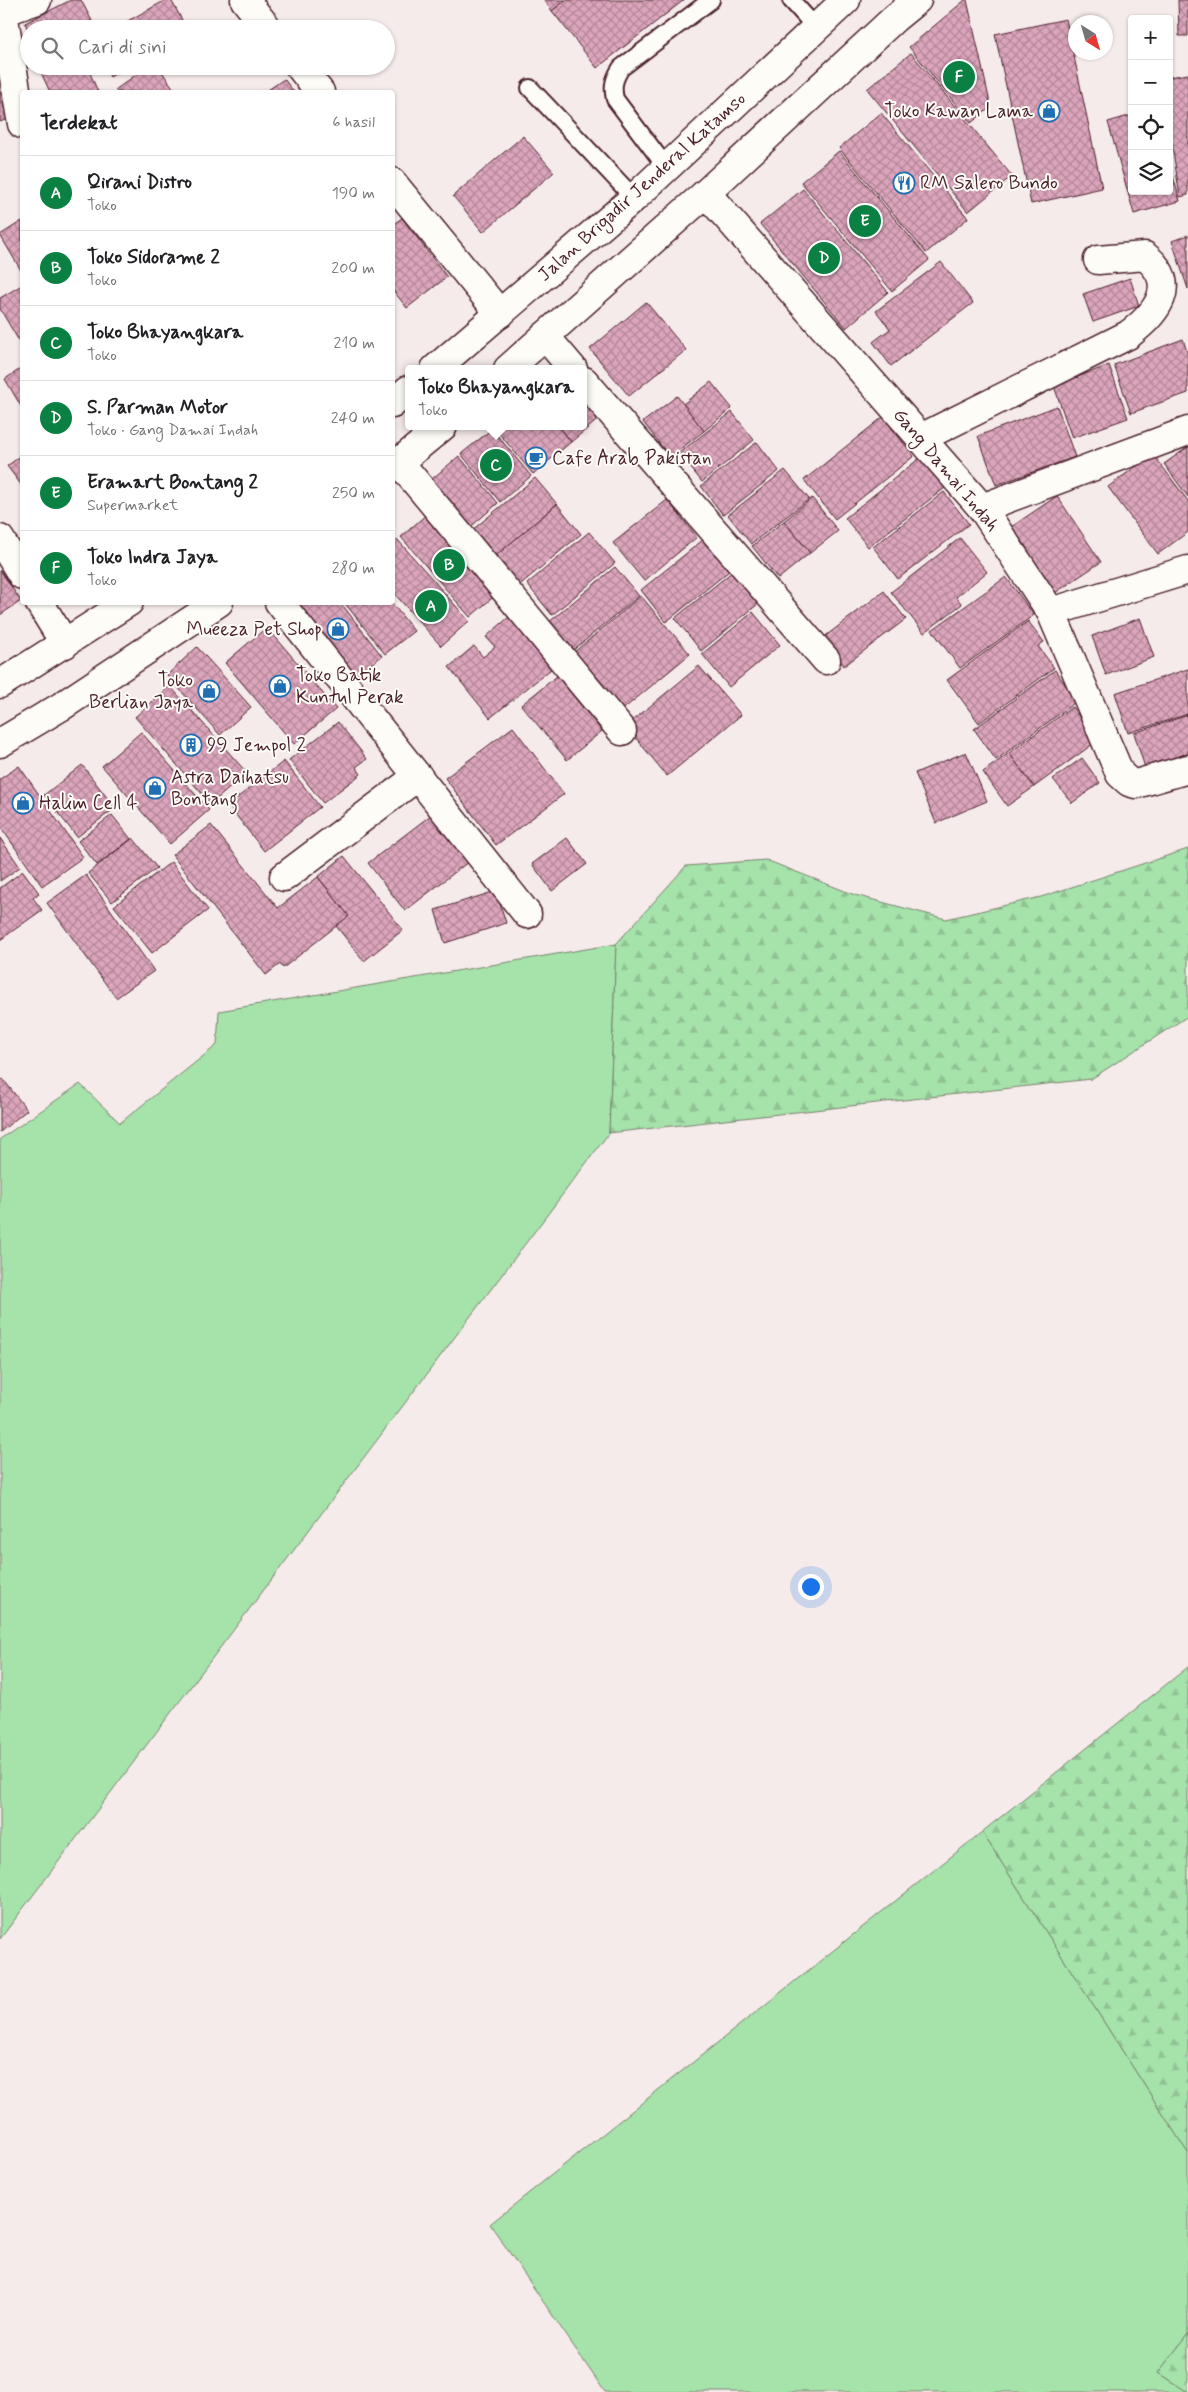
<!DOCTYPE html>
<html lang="id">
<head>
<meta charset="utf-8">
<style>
  body { margin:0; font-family:Mynerve,sans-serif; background:#f6f6f6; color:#202124 }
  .controls { position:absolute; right:15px; top:15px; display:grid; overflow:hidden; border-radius:5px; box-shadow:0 1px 4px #0004 }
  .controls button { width:45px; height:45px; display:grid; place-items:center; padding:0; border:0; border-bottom:1px solid #e0e0e0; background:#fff; color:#202124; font:25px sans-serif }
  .compass { position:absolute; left:1068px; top:15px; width:45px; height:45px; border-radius:50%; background:#fff; box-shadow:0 1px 4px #0004; rotate:143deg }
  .you { position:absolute; left:810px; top:1586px; width:18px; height:18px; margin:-12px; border:4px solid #fff; border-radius:50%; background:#1a73e8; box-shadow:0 0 0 8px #1a73e833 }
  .badge { display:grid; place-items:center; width:32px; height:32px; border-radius:50%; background:#0b8043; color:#fff; font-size:16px; font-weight:700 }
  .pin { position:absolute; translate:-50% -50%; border:2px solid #fff; box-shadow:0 1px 5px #0006 }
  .popup { position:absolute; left:405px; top:365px; width:182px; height:65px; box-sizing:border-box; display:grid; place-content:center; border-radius:5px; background:#fff; filter:drop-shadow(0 1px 4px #0005); font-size:16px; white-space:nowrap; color:#757577 }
  .popup b { font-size:19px; color:#202124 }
  .popup::after { content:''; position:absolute; left:50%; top:100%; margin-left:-10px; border:10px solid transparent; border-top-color:#fff }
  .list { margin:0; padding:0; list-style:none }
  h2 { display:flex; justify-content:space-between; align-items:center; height:65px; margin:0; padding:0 20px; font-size:21px }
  h2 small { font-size:16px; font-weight:400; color:#757577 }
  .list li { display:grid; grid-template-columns:32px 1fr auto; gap:15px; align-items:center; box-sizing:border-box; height:75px; padding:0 20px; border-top:1px solid #e0e0e0 }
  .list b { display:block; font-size:19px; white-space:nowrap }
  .list p { margin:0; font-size:16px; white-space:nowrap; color:#757577 }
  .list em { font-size:16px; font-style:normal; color:#757577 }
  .icon { flex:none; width:28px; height:28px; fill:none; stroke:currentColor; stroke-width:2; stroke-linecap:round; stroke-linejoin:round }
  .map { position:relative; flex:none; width:1188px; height:2392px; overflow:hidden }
  .search { position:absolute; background:#fff; box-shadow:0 1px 4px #0004; left:20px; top:20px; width:375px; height:55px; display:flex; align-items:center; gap:12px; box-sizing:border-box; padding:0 18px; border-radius:28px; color:#757577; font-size:19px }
  .panel { position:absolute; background:#fff; box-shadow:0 1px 4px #0004; left:20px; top:90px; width:375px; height:515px; border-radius:5px }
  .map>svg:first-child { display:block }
  .grass { fill:#a5e3ab; stroke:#78816b }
  .forest { fill:url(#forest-firs); stroke:#78816b }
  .building { fill:url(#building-cross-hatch); stroke:#4a1f2b }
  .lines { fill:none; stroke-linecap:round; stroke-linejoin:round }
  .lane-casing { stroke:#4a1f2b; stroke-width:20 }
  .street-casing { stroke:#4a1f2b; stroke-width:31 }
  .secondary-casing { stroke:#4a1f2b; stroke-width:31 }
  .lane { stroke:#fdfcf7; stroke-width:16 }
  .street { stroke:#fdfcf7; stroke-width:28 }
  .secondary { stroke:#fdfcf7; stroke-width:28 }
  .labels { text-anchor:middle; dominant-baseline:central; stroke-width:4; stroke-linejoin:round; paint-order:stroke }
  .poi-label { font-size:19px; fill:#4a1f2b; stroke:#fdfcf7; text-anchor:start }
  .street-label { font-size:19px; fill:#4a1f2b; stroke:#fdfcf7 }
</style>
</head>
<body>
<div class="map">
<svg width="1188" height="2392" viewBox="0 0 1188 2392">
  <defs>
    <pattern id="forest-firs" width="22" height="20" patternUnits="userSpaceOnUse" patternTransform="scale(1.25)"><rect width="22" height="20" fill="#a5e3ab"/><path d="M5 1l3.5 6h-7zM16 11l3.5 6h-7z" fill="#90c293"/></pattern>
    <pattern id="building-cross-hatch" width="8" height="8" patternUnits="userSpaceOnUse" patternTransform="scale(1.25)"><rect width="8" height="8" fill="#dba5bc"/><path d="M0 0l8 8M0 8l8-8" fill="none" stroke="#b48699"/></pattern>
  </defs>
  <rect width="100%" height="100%" fill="#f6ebeb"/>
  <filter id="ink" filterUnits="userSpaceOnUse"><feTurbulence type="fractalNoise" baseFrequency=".02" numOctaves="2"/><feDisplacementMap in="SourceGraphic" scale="10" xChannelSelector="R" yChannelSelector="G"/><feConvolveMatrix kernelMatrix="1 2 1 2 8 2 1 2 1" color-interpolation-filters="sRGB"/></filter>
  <g filter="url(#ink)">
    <!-- grass -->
    <g class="grass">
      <path d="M616,944L609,1133L0,1939V1139L80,1084L120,1123L217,1045L219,1011Z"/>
      <path d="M982,1832L1188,2153V2334L1158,2373L1188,2392H605L490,2224Z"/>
    </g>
    <!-- forest -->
    <g class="forest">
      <path d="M1188,849V1016L1091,1079L609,1133L616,944L686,866L766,860L855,895L946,919L1041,897Z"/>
      <path d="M1188,1667V2153L982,1832Z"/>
      <path d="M1188,2334V2392L1158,2373Z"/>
    </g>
    <!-- building -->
    <g class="building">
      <path d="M71,0H81L92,21L78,29H29V32L25,23Z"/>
      <path d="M166,0H171L187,29H113Z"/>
      <path d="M544,0H566L552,11Z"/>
      <path d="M566,0H684L597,68L552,11Z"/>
      <path d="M965,0H967L991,107L971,123L909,47Z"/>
      <path d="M1178,0H1188V36H1179Z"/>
      <path d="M1066,19L1102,188L1031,204L995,34Z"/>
      <path d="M911,53L1012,176L968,212L867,89Z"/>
      <path d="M38,66H87L98,92H50Z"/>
      <path d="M105,66H129L110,77Z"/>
      <path d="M148,66H158L176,92H117L115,90Z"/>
      <path d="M1188,74V195L1180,197L1169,125V77Z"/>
      <path d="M284,79L294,92H265Z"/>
      <path d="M0,91L10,118L0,122Z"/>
      <path d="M881,113L968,218L926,253L839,148Z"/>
      <path d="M1132,115V191H1169V162L1180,201L1134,214L1108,122Z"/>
      <path d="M523,136L554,172L483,232L453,196Z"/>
      <path d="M839,151L929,260L892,291L801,182Z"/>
      <path d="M803,189L888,292L846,328L760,224Z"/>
      <path d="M402,218L447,277L407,308L392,289V225Z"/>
      <path d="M22,221V272L0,235Z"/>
      <path d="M1188,235V289L1172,241Z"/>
      <path d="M941,262L973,303L891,366L873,342L890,329L876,311Z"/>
      <path d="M1130,278L1139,306L1093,322L1083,294Z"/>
      <path d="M22,285V346L0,309V298Z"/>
      <path d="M646,302L686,350L629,396L590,349Z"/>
      <path d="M1183,339L1188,355V393L1131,413L1114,365Z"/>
      <path d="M1109,365L1128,418L1072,438L1054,386Z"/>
      <path d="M22,368V408L5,379Z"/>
      <path d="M711,382L732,408L704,431L683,404Z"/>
      <path d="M584,396L601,417L571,442L559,426H584Z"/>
      <path d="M677,396L704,431L670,457L643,422Z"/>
      <path d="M1057,406L1075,457L996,485L978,436Z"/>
      <path d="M732,412L754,440L702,482L679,453Z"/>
      <path d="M883,417L914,456L835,519L804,480Z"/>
      <path d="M493,426H559L571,442L533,474Z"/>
      <path d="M492,429L531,476L500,502L461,454Z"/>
      <path d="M757,442L779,471L723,515L701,486Z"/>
      <path d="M1188,447V497L1164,464Z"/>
      <path d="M1153,454L1188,501V532L1158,554L1108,487Z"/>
      <path d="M22,455V486L7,466Z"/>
      <path d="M459,456L498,503L466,531L426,484Z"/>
      <path d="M921,457L945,488L868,547L845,518Z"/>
      <path d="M785,470L809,499L751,544L728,515Z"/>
      <path d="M535,478L557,504L492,559L470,532Z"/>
      <path d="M944,492L969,524L898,579L873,547Z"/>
      <path d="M1057,496L1101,562L1055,593L1011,527Z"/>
      <path d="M812,498L838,531L810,553L784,521Z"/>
      <path d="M667,500L697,537L644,581L613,543Z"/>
      <path d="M557,504L581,534L516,588L492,559Z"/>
      <path d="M428,513L498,593L470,617L401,537Z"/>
      <path d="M784,521L810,553L778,579L752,546Z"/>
      <path d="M589,532L615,563L552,615L527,584Z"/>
      <path d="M960,538L987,572L956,597L962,604L924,633L891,592Z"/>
      <path d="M397,539L469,621L441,646L392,591V544Z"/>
      <path d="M704,539L729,571L666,622L641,590Z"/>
      <path d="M615,567L639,596L572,651L548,623Z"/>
      <path d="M0,570L21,601L0,615Z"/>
      <path d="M732,572L758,604L701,651L675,618Z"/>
      <path d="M1006,577L1034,615L960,668L932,630Z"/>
      <path d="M884,591L906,619L844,666L823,638Z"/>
      <path d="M641,596L690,654L621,711L573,653Z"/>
      <path d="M293,602H340L382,656L353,678Z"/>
      <path d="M344,602H391L414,631L385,654Z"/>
      <path d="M753,612L780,645L729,687L702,654Z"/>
      <path d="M509,617L551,669L490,718L449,667L474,646L483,657L495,647L486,637Z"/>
      <path d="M1140,618L1154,657L1106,675L1092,636Z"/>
      <path d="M1028,621L1044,642L1038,646L1054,668L979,723L947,680Z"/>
      <path d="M267,627L336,709L294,744L225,663Z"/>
      <path d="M197,647L251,707L220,735L167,675Z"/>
      <path d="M699,666L741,715L667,776L626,726Z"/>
      <path d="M1188,669V714L1128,733L1115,693Z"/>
      <path d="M1055,670L1077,701L996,760L974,729Z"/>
      <path d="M557,676L602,731L567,760L521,705Z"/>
      <path d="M170,686L247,773L211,804L135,717Z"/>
      <path d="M1072,707L1097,741L1034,787L1009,753Z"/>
      <path d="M1188,715V764L1148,777L1134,733Z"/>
      <path d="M338,722L367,759L356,767L361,774L323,803L289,760Z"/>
      <path d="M513,727L564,794L496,845L445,778Z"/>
      <path d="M141,732L209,810L170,844L102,766Z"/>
      <path d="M966,752L987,801L936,823L915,773Z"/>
      <path d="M1009,753L1034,787L1007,806L983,772Z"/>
      <path d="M1082,758L1100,783L1072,803L1053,779Z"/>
      <path d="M284,761L320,807L264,851L228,805Z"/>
      <path d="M82,765L115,808L77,837L44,795Z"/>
      <path d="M19,766L83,857L42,886L0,826V779Z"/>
      <path d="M112,815L131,839L97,865L78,841Z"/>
      <path d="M431,815L468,862L405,911L368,863Z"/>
      <path d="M211,825L278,908L318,877L349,916L283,968L280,964L266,975L172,855Z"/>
      <path d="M0,838L20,867L0,881Z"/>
      <path d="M133,838L157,868L112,902L88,873Z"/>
      <path d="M567,838L587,864L552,891L532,864Z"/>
      <path d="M344,856L403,930L364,961L336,926L349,916L318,877Z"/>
      <path d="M171,862L208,910L152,953L114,906Z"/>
      <path d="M23,871L39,893L33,898L42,910L0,940V888Z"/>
      <path d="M86,875L154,971L116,998L47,903Z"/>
      <path d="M496,891L506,923L445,943L435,910Z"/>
      <path d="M3,1079L27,1110L0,1132V1081Z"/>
    </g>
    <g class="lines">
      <!-- lane casing -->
      <g class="lane-casing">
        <g id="lane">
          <path d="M791,0L816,28"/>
          <path d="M530,88L634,198"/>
          <path d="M666,167L615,99C612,86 614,79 621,68L711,0"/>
        </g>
      </g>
      <!-- street casing -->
      <g class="street-casing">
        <g id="street">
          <path d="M3,0V13L22,124"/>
          <path d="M245,0L268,29"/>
          <path d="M0,13L37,0"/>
          <path d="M299,66L320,92"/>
          <path d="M392,182L500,314"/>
          <path d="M706,193L982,508L1051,612L1120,774L1129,782L1136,784L1188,769"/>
          <path d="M545,336L573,369"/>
          <path d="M584,381L826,660"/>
          <path d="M921,438L1128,335C1156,314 1181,285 1145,256L1098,260"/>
          <path d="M399,462L622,731"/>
          <path d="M982,508L1188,431"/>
          <path d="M0,539L22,575"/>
          <path d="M39,602L65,644"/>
          <path d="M279,602L527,914"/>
          <path d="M1051,612L1188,570"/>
          <path d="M284,877L418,776"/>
        </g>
      </g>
      <!-- secondary casing -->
      <g class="secondary-casing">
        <g id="secondary">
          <path d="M435,369L634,198L846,0"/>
          <path d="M508,369L706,193L895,18L917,0"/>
          <path d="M392,404L408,390"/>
          <path d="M392,468L443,426"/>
          <path d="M0,684L129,602"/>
          <path d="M0,743L62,706L219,602"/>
        </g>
      </g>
      <!-- lane -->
      <use href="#lane" class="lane"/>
      <!-- street -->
      <use href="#street" class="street"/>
      <!-- secondary -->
      <use href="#secondary" class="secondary"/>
    </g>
  </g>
  <!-- icons -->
  <defs>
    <g id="shop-ring" transform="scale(1.125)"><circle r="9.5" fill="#fdfcf7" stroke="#1f6fb2" stroke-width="1.5"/><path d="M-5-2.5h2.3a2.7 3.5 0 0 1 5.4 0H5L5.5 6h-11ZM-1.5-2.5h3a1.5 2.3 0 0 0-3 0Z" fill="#1f6fb2"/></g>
    <g id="restaurant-ring" transform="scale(1.125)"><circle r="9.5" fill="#fdfcf7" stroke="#1f6fb2" stroke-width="1.5"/><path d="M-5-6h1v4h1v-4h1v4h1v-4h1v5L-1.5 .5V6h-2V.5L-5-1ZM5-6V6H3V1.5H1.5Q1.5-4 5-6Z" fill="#1f6fb2"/></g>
    <g id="cafe-ring" transform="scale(1.125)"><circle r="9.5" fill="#fdfcf7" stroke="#1f6fb2" stroke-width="1.5"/><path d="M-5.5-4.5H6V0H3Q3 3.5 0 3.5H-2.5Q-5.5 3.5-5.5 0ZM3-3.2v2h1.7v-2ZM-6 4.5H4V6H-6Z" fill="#1f6fb2"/></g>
    <g id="building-ring" transform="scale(1.125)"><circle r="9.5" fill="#fdfcf7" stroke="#1f6fb2" stroke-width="1.5"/><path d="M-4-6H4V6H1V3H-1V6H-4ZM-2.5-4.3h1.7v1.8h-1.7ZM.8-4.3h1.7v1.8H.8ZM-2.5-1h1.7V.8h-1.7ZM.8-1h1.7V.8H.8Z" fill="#1f6fb2"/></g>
  </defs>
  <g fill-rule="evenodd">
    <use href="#shop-ring" x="1049" y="111"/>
    <use href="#restaurant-ring" x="904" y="183"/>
    <use href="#cafe-ring" x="536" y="458"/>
    <use href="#shop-ring" x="338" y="629"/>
    <use href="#shop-ring" x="280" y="686"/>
    <use href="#shop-ring" x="209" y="691"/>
    <use href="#building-ring" x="191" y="745"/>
    <use href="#shop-ring" x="155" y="788"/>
    <use href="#shop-ring" x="23" y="803"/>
  </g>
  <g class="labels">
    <!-- poi labels -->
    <g class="poi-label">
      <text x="1033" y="111" text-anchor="end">Toko Kawan Lama</text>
      <text x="920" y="183">RM Salero Bundo</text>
      <text x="552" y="458">Cafe Arab Pakistan</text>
      <text x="322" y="629" text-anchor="end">Mueeza Pet Shop</text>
      <text x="296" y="675">Toko Batik<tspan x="296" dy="22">Kuntul Perak</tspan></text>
      <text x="193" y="680" text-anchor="end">Toko<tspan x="193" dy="22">Berlian Jaya</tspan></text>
      <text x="207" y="745">99 Jempol 2</text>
      <text x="171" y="777">Astra Daihatsu<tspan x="171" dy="22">Bontang</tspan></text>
      <text x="39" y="803">Halim Cell 4</text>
    </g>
    <!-- street labels -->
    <g class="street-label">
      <text transform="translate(642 187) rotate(-42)">Jalan Brigadir Jenderal Katamso</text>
      <text transform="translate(946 470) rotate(50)">Gang Damai Indah</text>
    </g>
  </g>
</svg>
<div class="controls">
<button>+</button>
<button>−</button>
<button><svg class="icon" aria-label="locate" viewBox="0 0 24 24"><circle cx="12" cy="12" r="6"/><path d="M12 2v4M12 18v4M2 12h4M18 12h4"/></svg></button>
<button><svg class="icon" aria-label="layers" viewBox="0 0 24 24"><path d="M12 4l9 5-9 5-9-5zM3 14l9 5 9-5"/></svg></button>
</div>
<svg class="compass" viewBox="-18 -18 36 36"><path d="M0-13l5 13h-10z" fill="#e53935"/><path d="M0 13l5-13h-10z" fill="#757577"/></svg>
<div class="you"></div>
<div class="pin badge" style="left:431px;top:606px">A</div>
<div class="pin badge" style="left:449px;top:565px">B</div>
<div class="pin badge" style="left:496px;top:465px">C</div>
<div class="popup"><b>Toko Bhayangkara</b>Toko</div>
<div class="pin badge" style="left:824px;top:258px">D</div>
<div class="pin badge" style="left:865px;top:221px">E</div>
<div class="pin badge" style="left:959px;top:77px">F</div>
<div class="search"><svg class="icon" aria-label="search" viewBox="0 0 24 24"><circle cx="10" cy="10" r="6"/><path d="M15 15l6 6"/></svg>Cari di sini</div>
<section class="panel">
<h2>Terdekat<small>6 hasil</small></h2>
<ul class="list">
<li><span class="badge">A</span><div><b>Qirani Distro</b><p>Toko</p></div><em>190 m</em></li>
<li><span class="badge">B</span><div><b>Toko Sidorame 2</b><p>Toko</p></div><em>200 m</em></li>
<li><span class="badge">C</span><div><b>Toko Bhayangkara</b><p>Toko</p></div><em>210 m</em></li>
<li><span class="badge">D</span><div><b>S. Parman Motor</b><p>Toko · Gang Damai Indah</p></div><em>240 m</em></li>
<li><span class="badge">E</span><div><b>Eramart Bontang 2</b><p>Supermarket</p></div><em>250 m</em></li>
<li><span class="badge">F</span><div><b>Toko Indra Jaya</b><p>Toko</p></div><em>280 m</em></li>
</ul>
</section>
</div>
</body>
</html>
